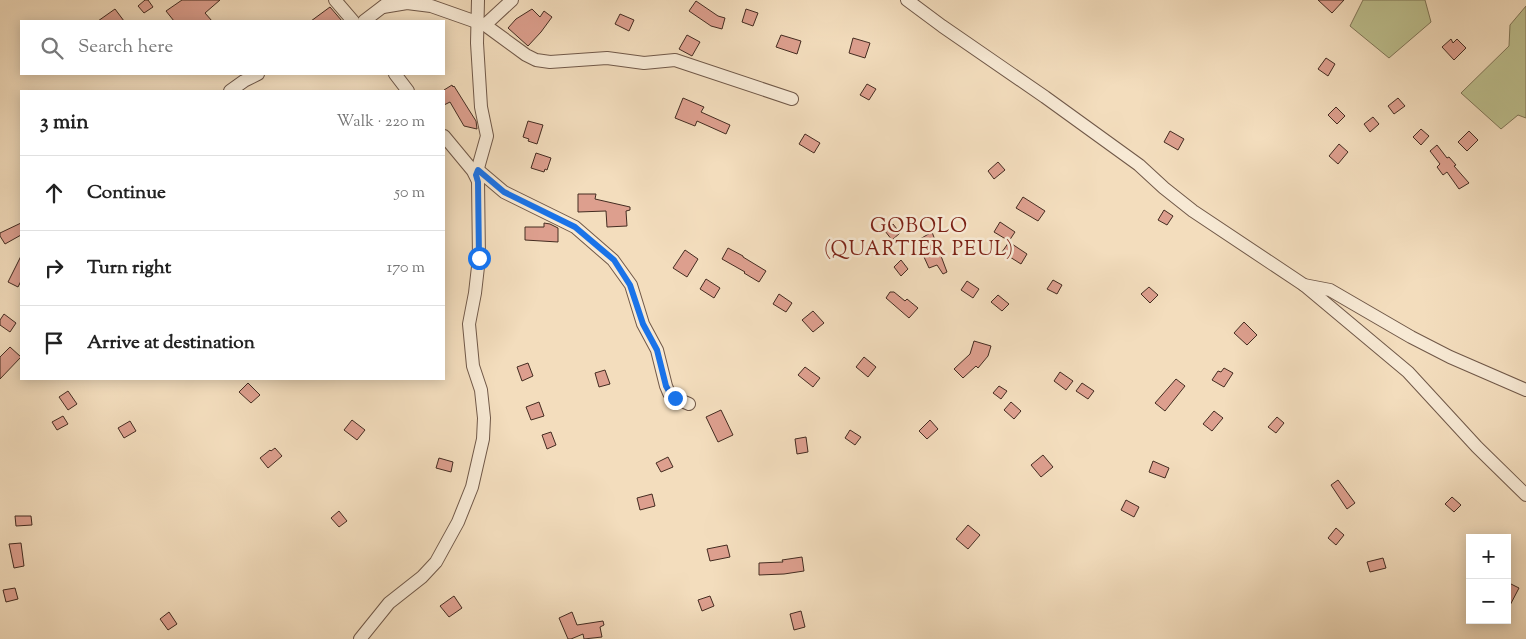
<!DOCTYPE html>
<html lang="en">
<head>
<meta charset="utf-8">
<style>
  body { margin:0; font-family:"Sorts Mill Goudy",serif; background:#f2f2f2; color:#222 }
  .controls { position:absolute; right:15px; bottom:15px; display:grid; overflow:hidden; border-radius:0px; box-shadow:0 2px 12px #0003 }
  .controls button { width:45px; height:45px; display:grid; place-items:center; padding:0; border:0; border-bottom:1px solid #e0e0e0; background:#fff; color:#222; font:25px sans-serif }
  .stop { position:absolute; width:15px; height:15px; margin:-11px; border:4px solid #1a73e8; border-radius:50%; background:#fff }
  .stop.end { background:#1a73e8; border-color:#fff; box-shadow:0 1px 5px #0008 }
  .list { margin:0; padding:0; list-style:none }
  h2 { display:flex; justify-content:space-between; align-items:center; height:65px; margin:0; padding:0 20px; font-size:21px }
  h2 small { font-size:16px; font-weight:400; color:#767676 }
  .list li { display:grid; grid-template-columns:32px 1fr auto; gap:15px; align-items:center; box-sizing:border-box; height:75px; padding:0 20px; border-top:1px solid #e0e0e0 }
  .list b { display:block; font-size:19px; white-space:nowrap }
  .list em { font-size:16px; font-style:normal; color:#767676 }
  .icon { flex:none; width:28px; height:28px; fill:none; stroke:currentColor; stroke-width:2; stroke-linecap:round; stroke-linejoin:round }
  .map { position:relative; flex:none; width:1526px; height:639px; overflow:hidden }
  .search { position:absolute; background:#fff; box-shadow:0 2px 12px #0003; left:20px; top:20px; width:425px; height:55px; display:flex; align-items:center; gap:12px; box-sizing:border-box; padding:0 18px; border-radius:0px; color:#767676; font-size:19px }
  .panel { position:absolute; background:#fff; box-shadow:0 2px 12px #0003; left:20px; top:90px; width:425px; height:290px; border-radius:0px }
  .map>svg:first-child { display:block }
  .green { fill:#bdc08f; stroke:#807658 }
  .building { fill:#dd9f8e; stroke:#442c21 }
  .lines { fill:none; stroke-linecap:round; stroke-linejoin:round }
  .minor-casing { stroke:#705848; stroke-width:14 }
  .minor { stroke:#f7e9d4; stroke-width:12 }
  .route { stroke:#1a73e8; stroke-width:6 }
  .labels { text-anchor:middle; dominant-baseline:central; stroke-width:5; stroke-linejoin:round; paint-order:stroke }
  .quarter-label { font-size:20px; letter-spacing:1px; fill:#7a1f14; stroke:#f7e9d4 }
</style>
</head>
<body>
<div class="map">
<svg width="1526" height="639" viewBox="0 0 1526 639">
  <rect width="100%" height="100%" fill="#f3ddbd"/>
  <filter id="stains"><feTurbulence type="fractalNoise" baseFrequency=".004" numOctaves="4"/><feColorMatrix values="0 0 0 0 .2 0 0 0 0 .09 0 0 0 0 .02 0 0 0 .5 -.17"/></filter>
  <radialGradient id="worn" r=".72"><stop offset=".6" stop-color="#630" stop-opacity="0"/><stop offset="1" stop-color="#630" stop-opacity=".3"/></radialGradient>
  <!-- green -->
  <g class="green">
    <path d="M1363,0H1425L1431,22L1389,58L1350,26Z"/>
    <path d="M1526,6V118L1518,115L1501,129L1461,93L1509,46L1510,25Z"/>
  </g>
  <!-- building -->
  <g class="building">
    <path d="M145,0H148L153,7L144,13L138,6Z"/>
    <path d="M182,0H220L205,13L212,21H174L166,11Z"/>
    <path d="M1318,0H1344L1332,13Z"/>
    <path d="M696,1L718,16L725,18L722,29L711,26L689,11Z"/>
    <path d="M330,7L342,21H311Z"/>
    <path d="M115,9L124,21H98Z"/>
    <path d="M532,9L540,17L544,11L552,17L541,32L528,46L508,28L516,19Z"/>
    <path d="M746,9L758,13L753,26L742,22Z"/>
    <path d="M620,14L634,20L629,31L615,24Z"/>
    <path d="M687,35L700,42L692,56L679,49Z"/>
    <path d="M781,35L801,41L797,54L776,47Z"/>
    <path d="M853,38L870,43L865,58L849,53Z"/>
    <path d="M1451,39L1453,43L1457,39L1466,48L1454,60L1442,47Z"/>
    <path d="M1326,58L1335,64L1328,76L1318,69Z"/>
    <path d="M867,84L876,89L869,100L860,95Z"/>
    <path d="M452,85L453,87L454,86L469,110L476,121L477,129L464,126L450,102L444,105V90Z"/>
    <path d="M683,98L704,107L701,112L730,125L726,134L697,121L695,126L675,118Z"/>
    <path d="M1398,98L1405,106L1394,114L1388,106Z"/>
    <path d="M1336,107L1345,116L1337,124L1328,115Z"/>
    <path d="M1373,117L1379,124L1370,132L1364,124Z"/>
    <path d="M528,121L543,125L537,144L528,141L529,139L523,137Z"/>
    <path d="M1421,129L1429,136L1421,145L1413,137Z"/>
    <path d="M1170,131L1184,139L1178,150L1164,142Z"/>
    <path d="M1469,131L1478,140L1467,151L1458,142Z"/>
    <path d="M805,134L820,143L814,153L799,144Z"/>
    <path d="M1339,144L1348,152L1338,164L1329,156Z"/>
    <path d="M1437,145L1447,158L1449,157L1456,165L1454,166L1469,183L1459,189L1447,172L1443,175L1437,167L1440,164L1430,151Z"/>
    <path d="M536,153L551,158L547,170L545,169L544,172L531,168Z"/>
    <path d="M998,162L1005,170L994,179L988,171Z"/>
    <path d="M578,194H596L595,199L630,207V210L626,211L627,226L607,227L606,211L578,212Z"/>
    <path d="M1023,197L1045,211L1038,221L1016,208Z"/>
    <path d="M1164,210L1173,216L1167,225L1158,220Z"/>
    <path d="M1000,222L1015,232L1009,241L994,232Z"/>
    <path d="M21,223V235L5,244L0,236V233Z"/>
    <path d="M544,223L550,224L558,228V242L525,240V227H544Z"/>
    <path d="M893,224L900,233L892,240L885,231Z"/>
    <path d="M932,232L947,272L943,274L937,265L929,268L924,257L930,254L920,239Z"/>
    <path d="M1009,242L1027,254L1021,264L1002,252Z"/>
    <path d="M728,248L743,256V257L766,271L759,282L744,273L745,272L722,259Z"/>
    <path d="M685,250L698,259L687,277L673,268Z"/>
    <path d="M21,256V281L18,287L8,282Z"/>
    <path d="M901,260L908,269L901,276L894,267Z"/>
    <path d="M706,279L720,288L714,298L700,289Z"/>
    <path d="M1053,280L1062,285L1057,294L1047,289Z"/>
    <path d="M967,281L979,289L973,298L961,290Z"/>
    <path d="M1149,287L1158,295L1150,303L1141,294Z"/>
    <path d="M890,292H894L905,301L907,299L918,308L909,318L886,298Z"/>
    <path d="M779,294L792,303L786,312L773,304Z"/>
    <path d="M998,295L1009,304L1002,311L991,302Z"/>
    <path d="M813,311L824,323L813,332L802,320Z"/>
    <path d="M4,314L16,323L10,332L0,325V320Z"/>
    <path d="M1244,322L1257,335L1247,345L1234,333Z"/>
    <path d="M974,341L991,346L988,356L978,368L976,366L963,378L954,369L970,354Z"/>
    <path d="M10,347L21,357L0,379V357Z"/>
    <path d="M864,357L876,367L868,377L856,367Z"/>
    <path d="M528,363L533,376L522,381L517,367Z"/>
    <path d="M805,367L820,378L813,387L798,375Z"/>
    <path d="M1224,368L1233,373L1224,387L1212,380L1218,371L1221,372Z"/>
    <path d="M605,370L610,384L599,387L595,373Z"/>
    <path d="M1060,372L1073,381L1066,390L1054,381Z"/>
    <path d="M1176,379L1185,386L1165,411L1155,403Z"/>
    <path d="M248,383L260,395L251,403L239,392Z"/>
    <path d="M1082,383L1094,391L1088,399L1076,391Z"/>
    <path d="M999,386L1007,391L1001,399L993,393Z"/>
    <path d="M68,391L77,404L68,410L59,397Z"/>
    <path d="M539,402L544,416L531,420L526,407Z"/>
    <path d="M1011,402L1021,411L1014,419L1004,410Z"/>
    <path d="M721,410L733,435L718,442L706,417Z"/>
    <path d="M1214,411L1223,418L1212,431L1203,424Z"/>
    <path d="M63,416L68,424L57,430L52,422Z"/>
    <path d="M1277,417L1284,423L1276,433L1268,427Z"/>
    <path d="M352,420L365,430L357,440L344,430Z"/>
    <path d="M930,420L938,429L927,439L919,431Z"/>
    <path d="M130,421L136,431L124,438L118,428Z"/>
    <path d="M850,430L861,437L855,445L845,438Z"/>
    <path d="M551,432L556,445L547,449L542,435Z"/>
    <path d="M806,437L808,452L797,454L795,439Z"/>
    <path d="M275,448L282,456L268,468L260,458L270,450L271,451Z"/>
    <path d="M1043,455L1053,467L1041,477L1031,465Z"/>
    <path d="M668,457L673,467L661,472L656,463Z"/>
    <path d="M439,458L453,462L451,472L436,468Z"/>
    <path d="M1153,461L1169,468L1165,478L1149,472Z"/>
    <path d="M1338,480L1355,503L1347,509L1331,485Z"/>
    <path d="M652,494L655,506L640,510L637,498Z"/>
    <path d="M1452,497L1461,505L1454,512L1445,504Z"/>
    <path d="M1126,500L1139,507L1134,517L1121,510Z"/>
    <path d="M339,511L347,521L339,527L331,518Z"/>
    <path d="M15,516H31L32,525L16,526Z"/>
    <path d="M968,525L980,535L968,549L956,539Z"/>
    <path d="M1336,528L1344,535L1336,545L1328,538Z"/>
    <path d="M21,543L24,566L14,568L9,544Z"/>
    <path d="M727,545L730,557L710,561L707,549Z"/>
    <path d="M802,557L804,571L784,574L759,575V563L783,562L782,560Z"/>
    <path d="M1383,558L1386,568L1370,572L1367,562Z"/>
    <path d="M1507,582L1519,588L1507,611Z"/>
    <path d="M15,588L18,599L6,602L3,590Z"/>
    <path d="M454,596L462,608L449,617L440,606Z"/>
    <path d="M710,596L714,606L702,611L698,600Z"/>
    <path d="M801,611L805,627L794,630L790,614Z"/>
    <path d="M169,612L177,624L168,630L160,619Z"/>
    <path d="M572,612L577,625L603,621L604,625L600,627L602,637L584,639L583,634L571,639H568L559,618Z"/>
  </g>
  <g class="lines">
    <!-- minor casing -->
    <g class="minor-casing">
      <g id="minor">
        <path d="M335,0L353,21"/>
        <path d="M907,0L942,26L1045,97L1139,165L1164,188L1193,211L1304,285L1408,372L1477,447L1526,495"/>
        <path d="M383,7L407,3L431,6L485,25L526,55L536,60L550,62L607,58L644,63L675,60L792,99"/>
        <path d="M364,21L389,2"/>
        <path d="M485,25L512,0"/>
        <path d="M395,74L408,91"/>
        <path d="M230,91L244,81L258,74"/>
        <path d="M478,170L504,192L575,227L613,260L631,285L643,324L657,350L666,386L669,393L675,398L689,404"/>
        <path d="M476,175L487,136L481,107L477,43L478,0"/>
        <path d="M1304,285L1330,290L1411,337L1450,357L1526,390"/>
        <path d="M360,639L389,603L422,577L436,562L458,522L472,487L483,439L484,418L481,390L473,366L469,324L475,293L479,258L478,181L473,171L444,136"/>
      </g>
    </g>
    <!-- minor -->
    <use href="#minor" class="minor"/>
  </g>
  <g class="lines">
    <!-- route -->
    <path class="route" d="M479,258L478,182L476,175L478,170L504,192L575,227L614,260L630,285L643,324L657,350L666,386L670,393L675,398"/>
  </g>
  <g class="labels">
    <!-- quarter labels -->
    <g class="quarter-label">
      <text x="919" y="227">GOBOLO<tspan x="919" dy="23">(QUARTIER PEUL)</tspan></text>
    </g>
  </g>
  <rect width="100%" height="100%" filter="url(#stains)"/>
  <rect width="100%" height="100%" fill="url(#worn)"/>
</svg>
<div class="controls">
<button>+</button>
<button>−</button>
</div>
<div class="stop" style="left:479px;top:258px"></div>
<div class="stop end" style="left:675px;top:398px"></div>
<div class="search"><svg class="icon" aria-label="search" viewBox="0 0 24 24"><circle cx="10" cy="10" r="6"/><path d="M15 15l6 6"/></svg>Search here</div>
<section class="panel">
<h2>3 min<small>Walk · 220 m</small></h2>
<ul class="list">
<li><svg class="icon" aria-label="ahead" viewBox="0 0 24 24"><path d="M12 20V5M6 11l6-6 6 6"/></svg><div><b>Continue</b></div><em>50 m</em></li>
<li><svg class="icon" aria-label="right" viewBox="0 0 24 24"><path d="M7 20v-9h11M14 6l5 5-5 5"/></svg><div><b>Turn right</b></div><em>170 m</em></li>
<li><svg class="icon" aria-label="arrive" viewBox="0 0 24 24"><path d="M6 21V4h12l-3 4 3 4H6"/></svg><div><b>Arrive at destination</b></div></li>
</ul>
</section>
</div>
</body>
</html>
